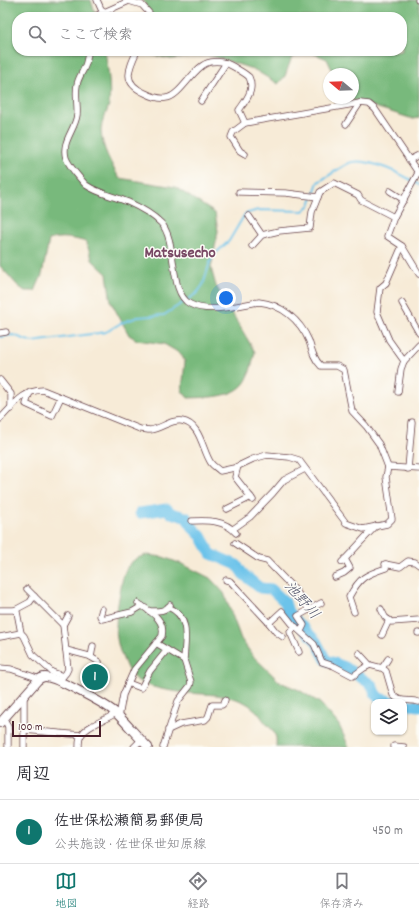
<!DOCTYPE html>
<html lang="ja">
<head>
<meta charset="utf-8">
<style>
  body { margin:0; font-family:Dekko,"Klee One",sans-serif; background:#f7f7f7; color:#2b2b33 }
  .controls { position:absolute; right:12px; bottom:12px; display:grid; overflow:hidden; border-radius:8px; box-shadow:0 1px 3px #0004 }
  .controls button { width:36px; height:36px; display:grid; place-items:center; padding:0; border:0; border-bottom:1px solid #e1e1e2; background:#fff; color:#2b2b33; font:20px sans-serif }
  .compass { position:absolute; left:323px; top:68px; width:36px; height:36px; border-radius:50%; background:#fff; box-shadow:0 1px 3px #0004; rotate:289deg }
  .scale { position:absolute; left:12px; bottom:10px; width:89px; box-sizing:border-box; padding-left:4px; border:2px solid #4a1f2b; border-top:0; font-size:11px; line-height:14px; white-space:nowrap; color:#4a1f2b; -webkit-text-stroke:3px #fdfcf7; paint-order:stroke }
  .you { position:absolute; left:226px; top:298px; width:14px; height:14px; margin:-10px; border:3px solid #fff; border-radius:50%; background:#1a73e8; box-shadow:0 0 0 6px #1a73e833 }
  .badge { display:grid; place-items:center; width:26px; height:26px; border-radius:50%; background:#0f766e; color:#fff; font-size:13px; font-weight:700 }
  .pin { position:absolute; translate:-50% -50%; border:2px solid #fff; box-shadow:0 1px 4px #0006 }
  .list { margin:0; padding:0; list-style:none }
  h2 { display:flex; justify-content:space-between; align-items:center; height:52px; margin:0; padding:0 16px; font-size:17px }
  h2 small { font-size:13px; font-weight:400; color:#7c7c81 }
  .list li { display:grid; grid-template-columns:26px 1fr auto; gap:12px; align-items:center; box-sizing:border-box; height:64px; padding:0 16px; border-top:1px solid #e1e1e2 }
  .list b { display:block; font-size:15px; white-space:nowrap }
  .list p { margin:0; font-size:13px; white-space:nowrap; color:#7c7c81 }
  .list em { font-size:13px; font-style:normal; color:#7c7c81 }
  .icon { flex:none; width:22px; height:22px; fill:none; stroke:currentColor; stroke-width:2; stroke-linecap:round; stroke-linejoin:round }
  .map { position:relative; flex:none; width:419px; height:747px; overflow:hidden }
  .search { position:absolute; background:#fff; box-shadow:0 1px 3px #0004; left:12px; right:12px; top:12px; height:44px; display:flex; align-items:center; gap:10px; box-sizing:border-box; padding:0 14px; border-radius:16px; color:#7c7c81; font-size:15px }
  .sheet { height:116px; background:#fff }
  nav { display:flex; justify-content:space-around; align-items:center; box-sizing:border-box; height:56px; border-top:1px solid #e1e1e2; background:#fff; font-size:11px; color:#7c7c81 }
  nav a { display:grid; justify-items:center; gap:2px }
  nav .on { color:#0f766e }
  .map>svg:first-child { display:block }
  .forest { fill:#78b97b; stroke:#616c53 }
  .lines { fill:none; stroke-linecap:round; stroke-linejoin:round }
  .stream { stroke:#6cc3ea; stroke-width:2 }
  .river { stroke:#6cc3ea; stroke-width:11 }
  .minor-casing { stroke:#643e45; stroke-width:7 }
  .secondary-casing { stroke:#643e45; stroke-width:10 }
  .minor { stroke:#fff; stroke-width:5.5 }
  .secondary { stroke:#fff; stroke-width:8 }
  .labels { text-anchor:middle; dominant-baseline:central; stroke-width:3; stroke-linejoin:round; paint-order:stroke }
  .water-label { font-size:15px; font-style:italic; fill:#56586e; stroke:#fdfcf7 }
  .quarter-label { font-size:16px; font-weight:bold; fill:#784864; stroke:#fdfcf7 }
</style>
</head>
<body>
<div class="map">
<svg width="419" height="747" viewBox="0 0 419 747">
  <rect width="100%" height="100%" fill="#fdfcf7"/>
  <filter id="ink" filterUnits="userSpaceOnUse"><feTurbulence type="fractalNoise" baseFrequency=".025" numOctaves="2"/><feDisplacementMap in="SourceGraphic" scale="8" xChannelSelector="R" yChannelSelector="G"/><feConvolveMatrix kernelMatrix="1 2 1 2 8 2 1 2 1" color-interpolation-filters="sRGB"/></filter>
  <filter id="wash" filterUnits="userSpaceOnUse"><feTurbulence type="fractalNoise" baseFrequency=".012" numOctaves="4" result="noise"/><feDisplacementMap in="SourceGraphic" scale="16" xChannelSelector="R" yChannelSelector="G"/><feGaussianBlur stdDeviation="0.9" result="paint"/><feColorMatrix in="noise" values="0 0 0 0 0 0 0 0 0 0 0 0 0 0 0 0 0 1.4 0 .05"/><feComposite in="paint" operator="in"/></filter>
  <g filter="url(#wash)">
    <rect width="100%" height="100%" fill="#f7ebd7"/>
    <!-- forest -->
    <g class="forest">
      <path d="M0,0H91L96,17H17V51H105C108,69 111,86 109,104C107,114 101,121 101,131C102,148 111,163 119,178L175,187L215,213L218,231L211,268L216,286L255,352C253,360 251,369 248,377C239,399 208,397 188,398L182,391L185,362L181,354L164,344L137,340L129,335L111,302L107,274L93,261L86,242C73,238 61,236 49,240L42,275L35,291H25L18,286L0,266Z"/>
      <path d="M143,0H419V118L413,119L353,100L351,98H353V74H334L327,59L310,52L292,57L285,76L278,84L255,70L207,54L171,59L153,55L146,51H402V17H151Z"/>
      <path d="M147,555L163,557L182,564L210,578L224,593L241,639L253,656L280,682L299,690L320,703L339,725L349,747H276C276,744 277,738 275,735C274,730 267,725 264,721C261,717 258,712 254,709C242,697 219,695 203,694C184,693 147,690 133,677C129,673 126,667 124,661C112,636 116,614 121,587C124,570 128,559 147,555Z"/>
    </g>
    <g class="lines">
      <!-- stream -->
      <path class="stream" d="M0,337L13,335L32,342L106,332L121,323L138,317L164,315L196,294L203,285L210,262L217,252L229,241L245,214L258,210L303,211L310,205L318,182C324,179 348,162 352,162C370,158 404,175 419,185"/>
      <!-- river -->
      <g class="river">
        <path d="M140,513L167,509L171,513L186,517L194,529L201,536L211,554L237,565L243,574L260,588L271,589L285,602L288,612L316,641L326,660L345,667L372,685L375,693L379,698L395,702"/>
        <path d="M404,704L419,706"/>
      </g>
    </g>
  </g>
  <g filter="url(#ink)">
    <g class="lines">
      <!-- minor casing -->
      <g class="minor-casing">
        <g id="minor">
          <path d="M97,0L101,9L105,12"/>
          <path d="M418,0H419"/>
          <path d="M93,17L129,1L142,5L150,14V17"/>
          <path d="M137,51C128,70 122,83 145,93C151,96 160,99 166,98C180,97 193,68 207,63C212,61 221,61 225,63C230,64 246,74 249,77C250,79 251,84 251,86C251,95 244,103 239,110L245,123L360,103L369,104L375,109L419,174"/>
          <path d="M201,101L226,63"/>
          <path d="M245,123L233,132L231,137L240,151L245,154"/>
          <path d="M346,124L360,103"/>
          <path d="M409,160L419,155"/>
          <path d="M418,173L394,217L387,236L402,246L419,274"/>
          <path d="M390,191L404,200"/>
          <path d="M239,192L286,193L318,197"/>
          <path d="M249,216L262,235"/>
          <path d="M252,246L262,235L279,231L310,228L312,212L320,192L334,183L358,195L361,200L394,217"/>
          <path d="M402,246L386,283L380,288L377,312L389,340L404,361L419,345"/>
          <path d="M402,303L419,333"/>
          <path d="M0,333L6,332"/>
          <path d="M0,380L11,394V409"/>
          <path d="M30,392L26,404L52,416L61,397"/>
          <path d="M398,392L401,369L404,361"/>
          <path d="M0,419C13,406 23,390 43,390L140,429C143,429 147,430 150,430C161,429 171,419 182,421C201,424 202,450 211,463C213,466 217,468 220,471L234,468L253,459L267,455L289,457L299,460L346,523L363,529L387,524L392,519L386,477L388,467L379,444L366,426L352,411L344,370L337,366H321C314,359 312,351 309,341C300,320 281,304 259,302C239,305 209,314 190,304C168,292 178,241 161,223C153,215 139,207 128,202C114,196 99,194 86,185C82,181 78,176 74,171C71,167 68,163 66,158C61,142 75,130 77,115C78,105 75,95 77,85C78,77 84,71 86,63C87,59 88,55 88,51"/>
          <path d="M238,466L235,477L253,500"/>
          <path d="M388,467L419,469"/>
          <path d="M408,469L412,422"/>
          <path d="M227,509L251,497"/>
          <path d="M192,521C207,520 225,520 236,533"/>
          <path d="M233,529L250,517L273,493L284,480L305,469"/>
          <path d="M235,543L259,559L267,561L297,592L309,610"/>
          <path d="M342,562C354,550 364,538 376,526"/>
          <path d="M385,564L400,567L408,561L415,562L419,565"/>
          <path d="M335,577L344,573L350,568L345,559"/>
          <path d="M226,580L230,581L269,623"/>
          <path d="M27,589L63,625L68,669L66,673L58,682"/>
          <path d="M102,609L100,616L102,619L132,612L142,606"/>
          <path d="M381,609L385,617L391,622L419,620"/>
          <path d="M0,610H14L17,612L21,633L24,636L33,655L52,672L63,676"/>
          <path d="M15,610L30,602L34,596"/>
          <path d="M149,611C157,611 165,612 170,605"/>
          <path d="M354,612L349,597C360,577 365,575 386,568V564"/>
          <path d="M63,625L68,616"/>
          <path d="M296,627L290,632L299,652"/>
          <path d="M301,631L304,625L298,616L321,603"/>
          <path d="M418,633H419"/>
          <path d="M382,635L389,620"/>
          <path d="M0,637L21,633"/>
          <path d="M283,637L276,632L269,623L282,611L294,626L314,644L322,662L334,666L353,676L364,668L370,665"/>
          <path d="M156,643L184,660C185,640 191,616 168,607"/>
          <path d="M66,650L89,656L99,662"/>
          <path d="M359,653L370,665L382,668L386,671L393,695C400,703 409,699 419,702"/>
          <path d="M91,657L93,646"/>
          <path d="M0,668L11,669L40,679"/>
          <path d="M382,668L388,659"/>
          <path d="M128,683L141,688L150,671L167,650"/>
          <path d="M119,717L123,695L134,670L162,636C166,619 149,611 138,603"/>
          <path d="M4,718L8,727V747"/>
          <path d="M24,730L81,735"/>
          <path d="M168,730L181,724L205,720L208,717L212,705H222L224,703L225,700"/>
          <path d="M24,747V695"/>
          <path d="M79,747C79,743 79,737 82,734C88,725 106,720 116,713"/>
          <path d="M134,747L141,740"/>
          <path d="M163,747L178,701L190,686L191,682L184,660"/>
          <path d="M394,747V746L404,747"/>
        </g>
      </g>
      <!-- secondary casing -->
      <g class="secondary-casing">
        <path id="secondary" d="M0,723L37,681C39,679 42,677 45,677C56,677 107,705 116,713C127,724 137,736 148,747"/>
      </g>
      <!-- minor -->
      <use href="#minor" class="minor"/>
      <!-- secondary -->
      <use href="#secondary" class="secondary"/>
    </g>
  </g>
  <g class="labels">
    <!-- water labels -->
    <g class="water-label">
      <text transform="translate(301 601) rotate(49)">池野川</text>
    </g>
    <!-- quarter labels -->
    <g class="quarter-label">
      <text x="180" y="253">Matsusecho</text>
    </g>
  </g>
</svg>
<div class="controls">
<button><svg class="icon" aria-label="layers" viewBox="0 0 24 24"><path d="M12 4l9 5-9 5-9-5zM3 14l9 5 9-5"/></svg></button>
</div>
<svg class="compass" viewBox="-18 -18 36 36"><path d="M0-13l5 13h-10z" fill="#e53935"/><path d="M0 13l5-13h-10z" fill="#7c7c81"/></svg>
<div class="scale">100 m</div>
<div class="you"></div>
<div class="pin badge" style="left:95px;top:677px">1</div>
<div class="search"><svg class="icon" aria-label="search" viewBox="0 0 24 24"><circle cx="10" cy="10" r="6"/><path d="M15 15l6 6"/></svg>ここで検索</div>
</div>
<section class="sheet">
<h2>周辺<small></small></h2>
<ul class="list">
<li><span class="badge">1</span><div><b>佐世保松瀬簡易郵便局</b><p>公共施設 · 佐世保世知原線</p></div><em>450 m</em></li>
</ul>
</section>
<nav>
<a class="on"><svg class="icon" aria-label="map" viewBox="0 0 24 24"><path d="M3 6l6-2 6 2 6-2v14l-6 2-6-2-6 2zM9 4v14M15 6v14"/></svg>地図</a>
<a><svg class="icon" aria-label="directions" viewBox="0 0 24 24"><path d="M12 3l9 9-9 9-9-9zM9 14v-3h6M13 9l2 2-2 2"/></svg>経路</a>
<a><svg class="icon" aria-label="saved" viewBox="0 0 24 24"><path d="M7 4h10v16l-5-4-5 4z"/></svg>保存済み</a>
</nav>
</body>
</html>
